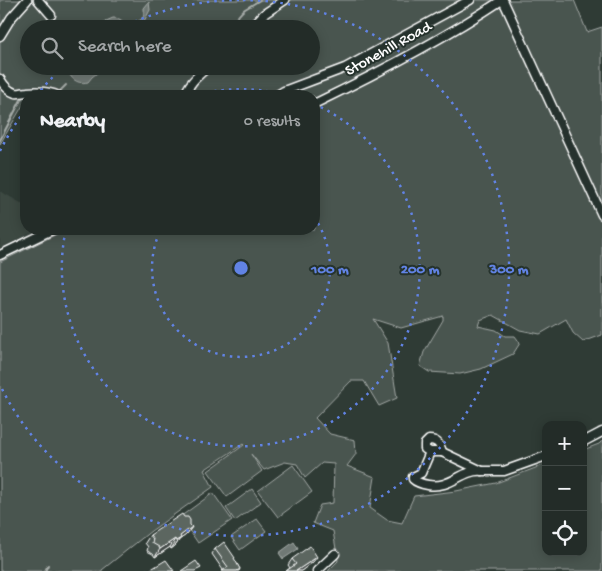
<!DOCTYPE html>
<html lang="en">
<head>
<meta charset="utf-8">
<style>
  body { margin:0; font-family:"Gochi Hand",sans-serif; background:#2f3834; color:#f1f3f6 }
  .controls { position:absolute; right:15px; bottom:15px; display:grid; overflow:hidden; border-radius:10px; box-shadow:0 2px 12px #0003 }
  .controls button { width:45px; height:45px; display:grid; place-items:center; padding:0; border:0; border-bottom:1px solid #404845; background:#232c28; color:#f1f3f6; font:25px sans-serif }
  .list { margin:0; padding:0; list-style:none }
  h2 { display:flex; justify-content:space-between; align-items:center; height:65px; margin:0; padding:0 20px; font-size:21px }
  h2 small { font-size:16px; font-weight:400; color:#a3a7a8 }
  .icon { flex:none; width:28px; height:28px; fill:none; stroke:currentColor; stroke-width:2; stroke-linecap:round; stroke-linejoin:round }
  .map { position:relative; flex:none; width:602px; height:571px; overflow:hidden }
  .search { position:absolute; background:#232c28; box-shadow:0 2px 12px #0003; left:20px; top:20px; width:300px; height:55px; display:flex; align-items:center; gap:12px; box-sizing:border-box; padding:0 18px; border-radius:28px; color:#a3a7a8; font-size:19px }
  .panel { position:absolute; background:#232c28; box-shadow:0 2px 12px #0003; left:20px; top:90px; width:300px; height:145px; border-radius:20px }
  .map>svg:first-child { display:block }
  .built { fill:#3c4842 }
  .green { fill:#4a544f; stroke:#a4aaa7; fill-rule:evenodd }
  .water { fill:#707975; stroke:#a9afac }
  .lines { fill:none; stroke-linecap:round; stroke-linejoin:round }
  .stream { stroke:#a9afac; stroke-width:2 }
  .minor-casing { stroke:#fff; stroke-width:11 }
  .minor { stroke:#26332d; stroke-width:8 }
  .wall { fill:#4e5853; stroke:#fff }
  .shaded-wall { fill:#404744; stroke:#fff }
  .building { fill:#5b6661; stroke:#fff }
  .ring { fill:none; stroke:#6183e4; stroke-width:2.5; stroke-dasharray:2.5 5 }
  .labels { text-anchor:middle; dominant-baseline:central; stroke-width:4; stroke-linejoin:round; paint-order:stroke }
  .street-label { font-size:16px; fill:#fff; stroke:#26332d }
  .centre { fill:#6183e4; stroke:#26332d; stroke-width:2.5 }
  .ring-label { font-size:15px; text-anchor:middle; font-weight:bold; fill:#6183e4; stroke:#26332d; stroke-width:4; stroke-linejoin:round; paint-order:stroke }
</style>
</head>
<body>
<div class="map">
<svg width="602" height="571" viewBox="0 0 602 571">
  <rect width="100%" height="100%" fill="#2f3b35"/>
  <filter id="ink" filterUnits="userSpaceOnUse"><feTurbulence type="fractalNoise" baseFrequency=".02" numOctaves="2"/><feDisplacementMap in="SourceGraphic" scale="10" xChannelSelector="R" yChannelSelector="G"/><feConvolveMatrix kernelMatrix="1 2 1 2 8 2 1 2 1" color-interpolation-filters="sRGB"/></filter>
  <g filter="url(#ink)">
    <!-- built -->
    <path class="built" d="M0,191L26,206V229H40L0,248Z"/>
    <!-- green -->
    <g class="green">
      <path d="M0,0H574L587,32L602,27V335L583,342L573,333L566,319L540,334L520,330L493,315L480,320L478,326L496,330L505,336H515L520,343L513,354L481,369L460,374L429,372L420,366L424,352L443,320V316L401,328L373,319L388,343L397,398L379,406L364,381H351L315,418L330,434L355,440L356,454L347,466L375,477L370,508L387,520L402,523L414,496L456,491L496,483L546,464V552H583V450L599,444L602,441V571H328L338,561L333,531L313,523L320,505L333,503L334,464L322,463L305,478L297,464L285,462L264,470L251,454L262,471L227,497L208,471L244,445L243,444L204,470L213,487L151,531L102,570V571H0V262L67,229H314V112L317,111L314,108V96H26V100L0,144ZM29,29H311V66H29Z"/>
      <path d="M293,465L312,492L278,517L258,491Z"/>
      <path d="M252,489L261,502L235,521L226,508Z"/>
      <path d="M213,493L232,520L198,543L180,517Z"/>
      <path d="M257,519L266,531L240,550L231,537Z"/>
    </g>
    <!-- water -->
    <g class="water">
      <path d="M149,2L150,10L142,25L145,29H133V24C142,19 145,19 144,8Z"/>
      <path d="M113,18C120,18 125,21 126,29H101L106,21Z"/>
      <path d="M65,66H106L92,77L88,82C75,85 70,77 65,66Z"/>
      <path d="M294,542L298,549L283,559L279,553Z"/>
    </g>
    <g class="lines">
      <!-- stream -->
      <g class="stream">
        <path d="M224,29C234,25 237,15 245,9C250,6 255,3 260,0"/>
        <path d="M59,92L66,85"/>
        <path d="M0,140L24,94"/>
        <path d="M45,571L48,565"/>
      </g>
      <!-- minor casing -->
      <g class="minor-casing">
        <g id="minor">
          <path d="M38,0L51,15"/>
          <path d="M503,0L602,215"/>
          <path d="M250,29L264,14L285,0"/>
          <path d="M0,36L11,18L27,0"/>
          <path d="M0,79C3,84 9,91 15,93C19,94 23,92 27,92C37,91 50,92 59,96"/>
          <path d="M185,96C188,83 199,75 209,66"/>
          <path d="M276,96L284,91L345,68L470,0"/>
          <path d="M314,104C378,73 442,40 502,0"/>
          <path d="M0,255L54,229"/>
          <path d="M583,442L602,432"/>
          <path d="M430,452H442C440,444 437,440 429,440L425,444V449L430,452L421,473L413,477V479C417,483 422,484 428,485C451,489 462,469 482,471"/>
          <path d="M442,452L482,471H504L546,456"/>
          <path d="M317,571L335,554"/>
        </g>
      </g>
      <!-- minor -->
      <use href="#minor" class="minor"/>
    </g>
    <!-- wall -->
    <g class="wall">
      <path d="M192,527L186,535L179,540L176,545L171,549L170,547L155,557L153,554L147,551L148,547L145,543L150,535Z"/>
      <path d="M215,549L234,559L240,569L239,571H222L223,570L212,554Z"/>
      <path d="M292,559L313,562L301,571H286L290,568L288,565Z"/>
    </g>
    <!-- shaded-wall -->
    <g class="shaded-wall">
      <path d="M192,527L186,535L179,540L176,545L171,549L180,536Z"/>
      <path d="M175,539L170,547L155,557L160,549Z"/>
      <path d="M317,557L313,562L301,571H296Z"/>
    </g>
    <!-- building -->
    <g class="building">
      <path d="M182,514L184,517H188L190,520V525L192,527L180,536L181,538L176,541L175,539L160,549L159,547L152,543L153,539L150,535Z"/>
      <path d="M224,542L235,558H234L240,569L237,571H222L228,567L215,549Z"/>
      <path d="M310,546L317,557L296,571H286L296,564L292,559Z"/>
      <path d="M166,560L174,571H144L147,569L148,571Z"/>
      <path d="M196,561L201,568L195,571H181Z"/>
    </g>
  </g>
  <!-- distance rings -->
  <g class="ring">
    <path d="M314 217A89 89 0 1 1 161 229"/>
    <path d="M192 96A179 179 0 0 1 290 96M314 104A179 179 0 1 1 66 229"/>
    <path d="M0 151A268 268 0 0 1 26 109M36 96A268 268 0 0 1 63 67M121 28A268 268 0 0 1 239 0M243 0A268 268 0 1 1 0 385"/>
  </g>
  <g class="labels">
    <!-- street labels -->
    <g class="street-label">
      <text transform="translate(389 50) rotate(-29)">Stonehill Road</text>
    </g>
  </g>
  <circle cx="241" cy="268" r="8" class="centre"/>
  <g class="ring-label">
    <text x="330" y="273">100 m</text>
    <text x="420" y="273">200 m</text>
    <text x="509" y="273">300 m</text>
  </g>
</svg>
<div class="controls">
<button>+</button>
<button>−</button>
<button><svg class="icon" aria-label="locate" viewBox="0 0 24 24"><circle cx="12" cy="12" r="6"/><path d="M12 2v4M12 18v4M2 12h4M18 12h4"/></svg></button>
</div>
<div class="search"><svg class="icon" aria-label="search" viewBox="0 0 24 24"><circle cx="10" cy="10" r="6"/><path d="M15 15l6 6"/></svg>Search here</div>
<section class="panel">
<h2>Nearby<small>0 results</small></h2>
<ul class="list">
</ul>
</section>
</div>
</body>
</html>
